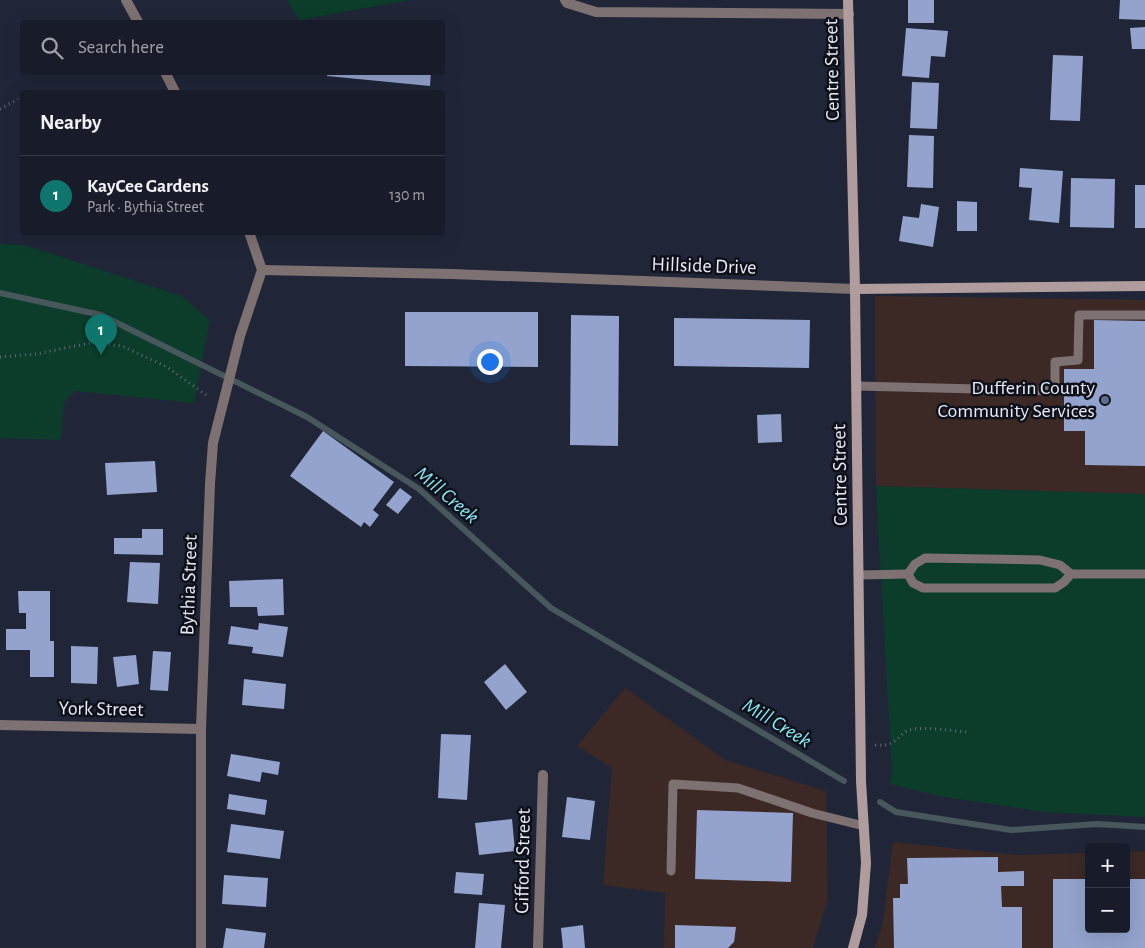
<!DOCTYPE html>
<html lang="en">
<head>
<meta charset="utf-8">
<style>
  body { margin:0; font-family:"Alegreya Sans",sans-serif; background:#212532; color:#f1f3f6 }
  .controls { position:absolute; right:15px; bottom:15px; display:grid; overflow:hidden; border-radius:5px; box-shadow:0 5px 20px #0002 }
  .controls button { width:45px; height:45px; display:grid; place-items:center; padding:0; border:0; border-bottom:1px solid #363a47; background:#181c2a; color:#f1f3f6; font:25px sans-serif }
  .you { position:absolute; left:489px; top:361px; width:18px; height:18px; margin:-12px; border:4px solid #fff; border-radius:50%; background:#1a73e8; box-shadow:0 0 0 8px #1a73e833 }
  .badge { display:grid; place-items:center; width:32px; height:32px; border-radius:50%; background:#0f766e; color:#fff; font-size:16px; font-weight:700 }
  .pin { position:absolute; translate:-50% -41px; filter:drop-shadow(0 1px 2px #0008) }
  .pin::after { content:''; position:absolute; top:26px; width:18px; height:15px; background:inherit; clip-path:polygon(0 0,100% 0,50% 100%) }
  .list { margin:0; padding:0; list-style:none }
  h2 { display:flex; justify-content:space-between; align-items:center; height:65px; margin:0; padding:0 20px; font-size:21px }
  h2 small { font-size:16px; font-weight:400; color:#9fa1a8 }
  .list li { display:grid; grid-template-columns:32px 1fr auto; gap:15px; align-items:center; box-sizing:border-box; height:80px; padding:0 20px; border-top:1px solid #363a47 }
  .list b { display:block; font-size:19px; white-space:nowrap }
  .list p { margin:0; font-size:16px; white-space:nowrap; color:#9fa1a8 }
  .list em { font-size:16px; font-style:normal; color:#9fa1a8 }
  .icon { flex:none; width:28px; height:28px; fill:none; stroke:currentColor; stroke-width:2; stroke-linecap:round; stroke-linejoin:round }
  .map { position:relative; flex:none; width:1145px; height:948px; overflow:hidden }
  .search { position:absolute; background:#181c2a; box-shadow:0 5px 20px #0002; left:20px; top:20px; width:425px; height:55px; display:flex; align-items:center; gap:12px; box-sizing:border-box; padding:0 18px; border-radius:5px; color:#9fa1a8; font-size:19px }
  .panel { position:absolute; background:#181c2a; box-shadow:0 5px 20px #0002; left:20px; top:90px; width:425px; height:145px; border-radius:5px }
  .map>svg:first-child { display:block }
  .commercial { fill:#3c2925 }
  .green { fill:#0b3d2a }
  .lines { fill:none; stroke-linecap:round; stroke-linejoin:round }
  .stream { stroke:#48575c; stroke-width:6 }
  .building { fill:#93a3cd }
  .path { stroke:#626777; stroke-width:3; stroke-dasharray:1 4; stroke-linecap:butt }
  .lane { stroke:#7e7172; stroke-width:9 }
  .street { stroke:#7e7172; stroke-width:10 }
  .secondary { stroke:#b09c9d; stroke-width:10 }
  .service-dot { fill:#5c6f8a; stroke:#0d1018; stroke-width:2 }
  .labels { text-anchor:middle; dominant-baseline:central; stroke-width:5; stroke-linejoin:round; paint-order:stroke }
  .street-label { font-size:20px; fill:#e6ebf7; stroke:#0d1018 }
  .poi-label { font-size:20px; fill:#e6ebf7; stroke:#0d1018; text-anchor:end }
  .water-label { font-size:21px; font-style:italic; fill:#86eaf6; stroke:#0d1018 }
</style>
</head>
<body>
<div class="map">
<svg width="1145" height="948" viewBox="0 0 1145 948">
  <rect width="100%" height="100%" fill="#202638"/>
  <!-- commercial -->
  <g class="commercial">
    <path d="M875,296L1145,300V494L876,486Z"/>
    <path d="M625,688L725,760L826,791L828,898L813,948H664L665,893L603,885L612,768L577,746Z"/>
    <path d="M893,842L1017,855L1089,853V929H1126V852L1145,851V948H875L883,922Z"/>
  </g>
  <!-- green -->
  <g class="green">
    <path d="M287,0H410L299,20Z"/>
    <path d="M0,244L25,245L181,296L210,320L194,403L75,391L64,402L61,440L0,438Z"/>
    <path d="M876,486L1145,494V817L1044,812L938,796L890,784L892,772Z"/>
  </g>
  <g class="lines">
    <!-- stream -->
    <g class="stream">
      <path d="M0,293L101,315L307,417L419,489L551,608L844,781"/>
      <path d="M880,802L896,812L1011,830L1097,824L1145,827"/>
    </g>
  </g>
  <!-- building -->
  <g class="building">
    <rect x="908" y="0" width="26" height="23"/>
    <path d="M1120,0H1145V20L1119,19Z"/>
    <path d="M1145,27V49H1132L1130,28Z"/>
    <path d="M906,28L948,31L945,57L931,56L929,78L902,76Z"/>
    <path d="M1053,55L1083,56L1080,121L1050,120Z"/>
    <path d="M328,72H431L430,86L327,76Z"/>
    <path d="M912,82L939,83L937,129L910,128Z"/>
    <path d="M909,135L934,136L933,188L907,187Z"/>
    <path d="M1020,168L1063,171L1059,223L1029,220L1032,188L1019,187Z"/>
    <path d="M1071,178L1115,179L1114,228L1070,227Z"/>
    <rect x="1135" y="185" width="10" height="43"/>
    <path d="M957,201L977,202V231H957Z"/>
    <path d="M921,204L939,207L933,247L899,241L903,216L919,218Z"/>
    <path d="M405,312H538V367L405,366Z"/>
    <path d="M571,315L619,316L618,446L570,445Z"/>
    <path d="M674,318L810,320L809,368L674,366Z"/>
    <path d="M1094,320L1145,321V466L1085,465V431H1064V369H1094Z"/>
    <path d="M781,414L782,442L758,443L757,415Z"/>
    <path d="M323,431L394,482L373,510L379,515L370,527L364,522L361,527L290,476Z"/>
    <path d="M155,461L157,492L107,495L105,463Z"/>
    <path d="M400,488L412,497L398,514L386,505Z"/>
    <path d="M142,529H163V555L114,554V538H142Z"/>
    <path d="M130,562L160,563L158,604L127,602Z"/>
    <path d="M283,579L284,615L258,616L257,607H230L229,581Z"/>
    <path d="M18,591H50V641H54V677H30V650H6V629H26V613H19Z"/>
    <path d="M259,623L288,627L283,657L252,653L253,647L228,644L231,626L258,630Z"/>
    <path d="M71,646L98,647L97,684L71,683Z"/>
    <path d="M153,651L171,652L168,691L150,690Z"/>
    <path d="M136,655L139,684L117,687L113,657Z"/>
    <path d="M505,664L527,692L506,710L484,682Z"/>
    <path d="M244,679L286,684L284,709L242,705Z"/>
    <path d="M441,734L471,735L467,800L438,798Z"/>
    <path d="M231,754L280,762L278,775L262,772L260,782L227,776Z"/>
    <path d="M229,794L267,800L265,815L227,809Z"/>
    <path d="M567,797L595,801L590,840L562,837Z"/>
    <path d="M697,810L793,813L791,882L695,879Z"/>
    <path d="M512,819L515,851L479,855L475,823Z"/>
    <path d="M231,824L284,831L280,859L227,852Z"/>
    <path d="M998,857V872L1024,871V886H1001L1002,907H1022V948H894L893,898H900V884H908L907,858Z"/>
    <path d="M456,872L484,874L482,895L454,893Z"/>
    <path d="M224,875L268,878L266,907L222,904Z"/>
    <path d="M1053,879H1089V929H1126V879H1145V948H1053Z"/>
    <path d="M479,903L505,905L501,948H475Z"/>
    <path d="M583,925L585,948H563L561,928Z"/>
    <path d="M675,925L736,927L734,942L728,948H675Z"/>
    <path d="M226,928L266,933L264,948H223Z"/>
  </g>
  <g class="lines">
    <!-- path -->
    <g class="path">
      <path d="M0,109L18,99"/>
      <path d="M0,357L36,354L90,343L122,346L167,367L209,397"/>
      <path d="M875,745C899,748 898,731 913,729C930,727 952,731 969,732"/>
    </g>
    <!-- lane -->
    <g class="lane">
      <path d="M857,386L1055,391V362L1078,360L1079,315H1145"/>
      <path d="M908,574L915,564L925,558L1040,560L1060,565L1071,574H1145"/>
      <path d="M908,574L913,583L923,588H1055L1064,582L1071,574"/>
      <path d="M859,575L908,574"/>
      <path d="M671,871L673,784L738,788L812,813L864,826"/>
    </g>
    <!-- street -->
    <g class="street">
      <path d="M126,0L138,22"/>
      <path d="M565,0L567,3L596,12L849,14"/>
      <path d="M165,72L175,92"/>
      <path d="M262,270L452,274L855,289"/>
      <path d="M0,725L201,729"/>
      <path d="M201,948V729L210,484L213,443L240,336L262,270L249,232"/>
      <path d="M538,948L543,775"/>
    </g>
    <!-- secondary -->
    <g class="secondary">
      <path d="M848,0L855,289L861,781L866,863L862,915L853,948"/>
      <path d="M855,289L1145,286"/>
    </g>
  </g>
  <!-- markers -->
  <circle class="service-dot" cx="1105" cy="400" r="5"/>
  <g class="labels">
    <!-- street labels -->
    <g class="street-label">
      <text transform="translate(832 70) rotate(-91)">Centre Street</text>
      <text transform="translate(704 266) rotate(2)">Hillside Drive</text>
      <text transform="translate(840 475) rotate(-91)">Centre Street</text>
      <text transform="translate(189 585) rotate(-88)">Bythia Street</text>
      <text transform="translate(101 709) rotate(1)">York Street</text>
      <text transform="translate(523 861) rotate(-89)">Gifford Street</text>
    </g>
    <!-- poi labels -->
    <g class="poi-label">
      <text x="1095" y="388">Dufferin County<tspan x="1095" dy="23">Community Services</tspan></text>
    </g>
    <!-- water labels -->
    <g class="water-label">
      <text transform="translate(447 495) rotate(40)">Mill Creek</text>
      <text transform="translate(777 723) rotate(31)">Mill Creek</text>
    </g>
  </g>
</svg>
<div class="controls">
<button>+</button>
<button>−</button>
</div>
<div class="you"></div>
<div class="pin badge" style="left:101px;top:355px">1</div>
<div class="search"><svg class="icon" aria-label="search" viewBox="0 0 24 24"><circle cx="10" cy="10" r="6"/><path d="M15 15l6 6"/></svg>Search here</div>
<section class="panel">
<h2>Nearby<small></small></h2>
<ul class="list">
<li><span class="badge">1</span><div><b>KayCee Gardens</b><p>Park · Bythia Street</p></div><em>130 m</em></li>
</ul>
</section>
</div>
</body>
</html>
